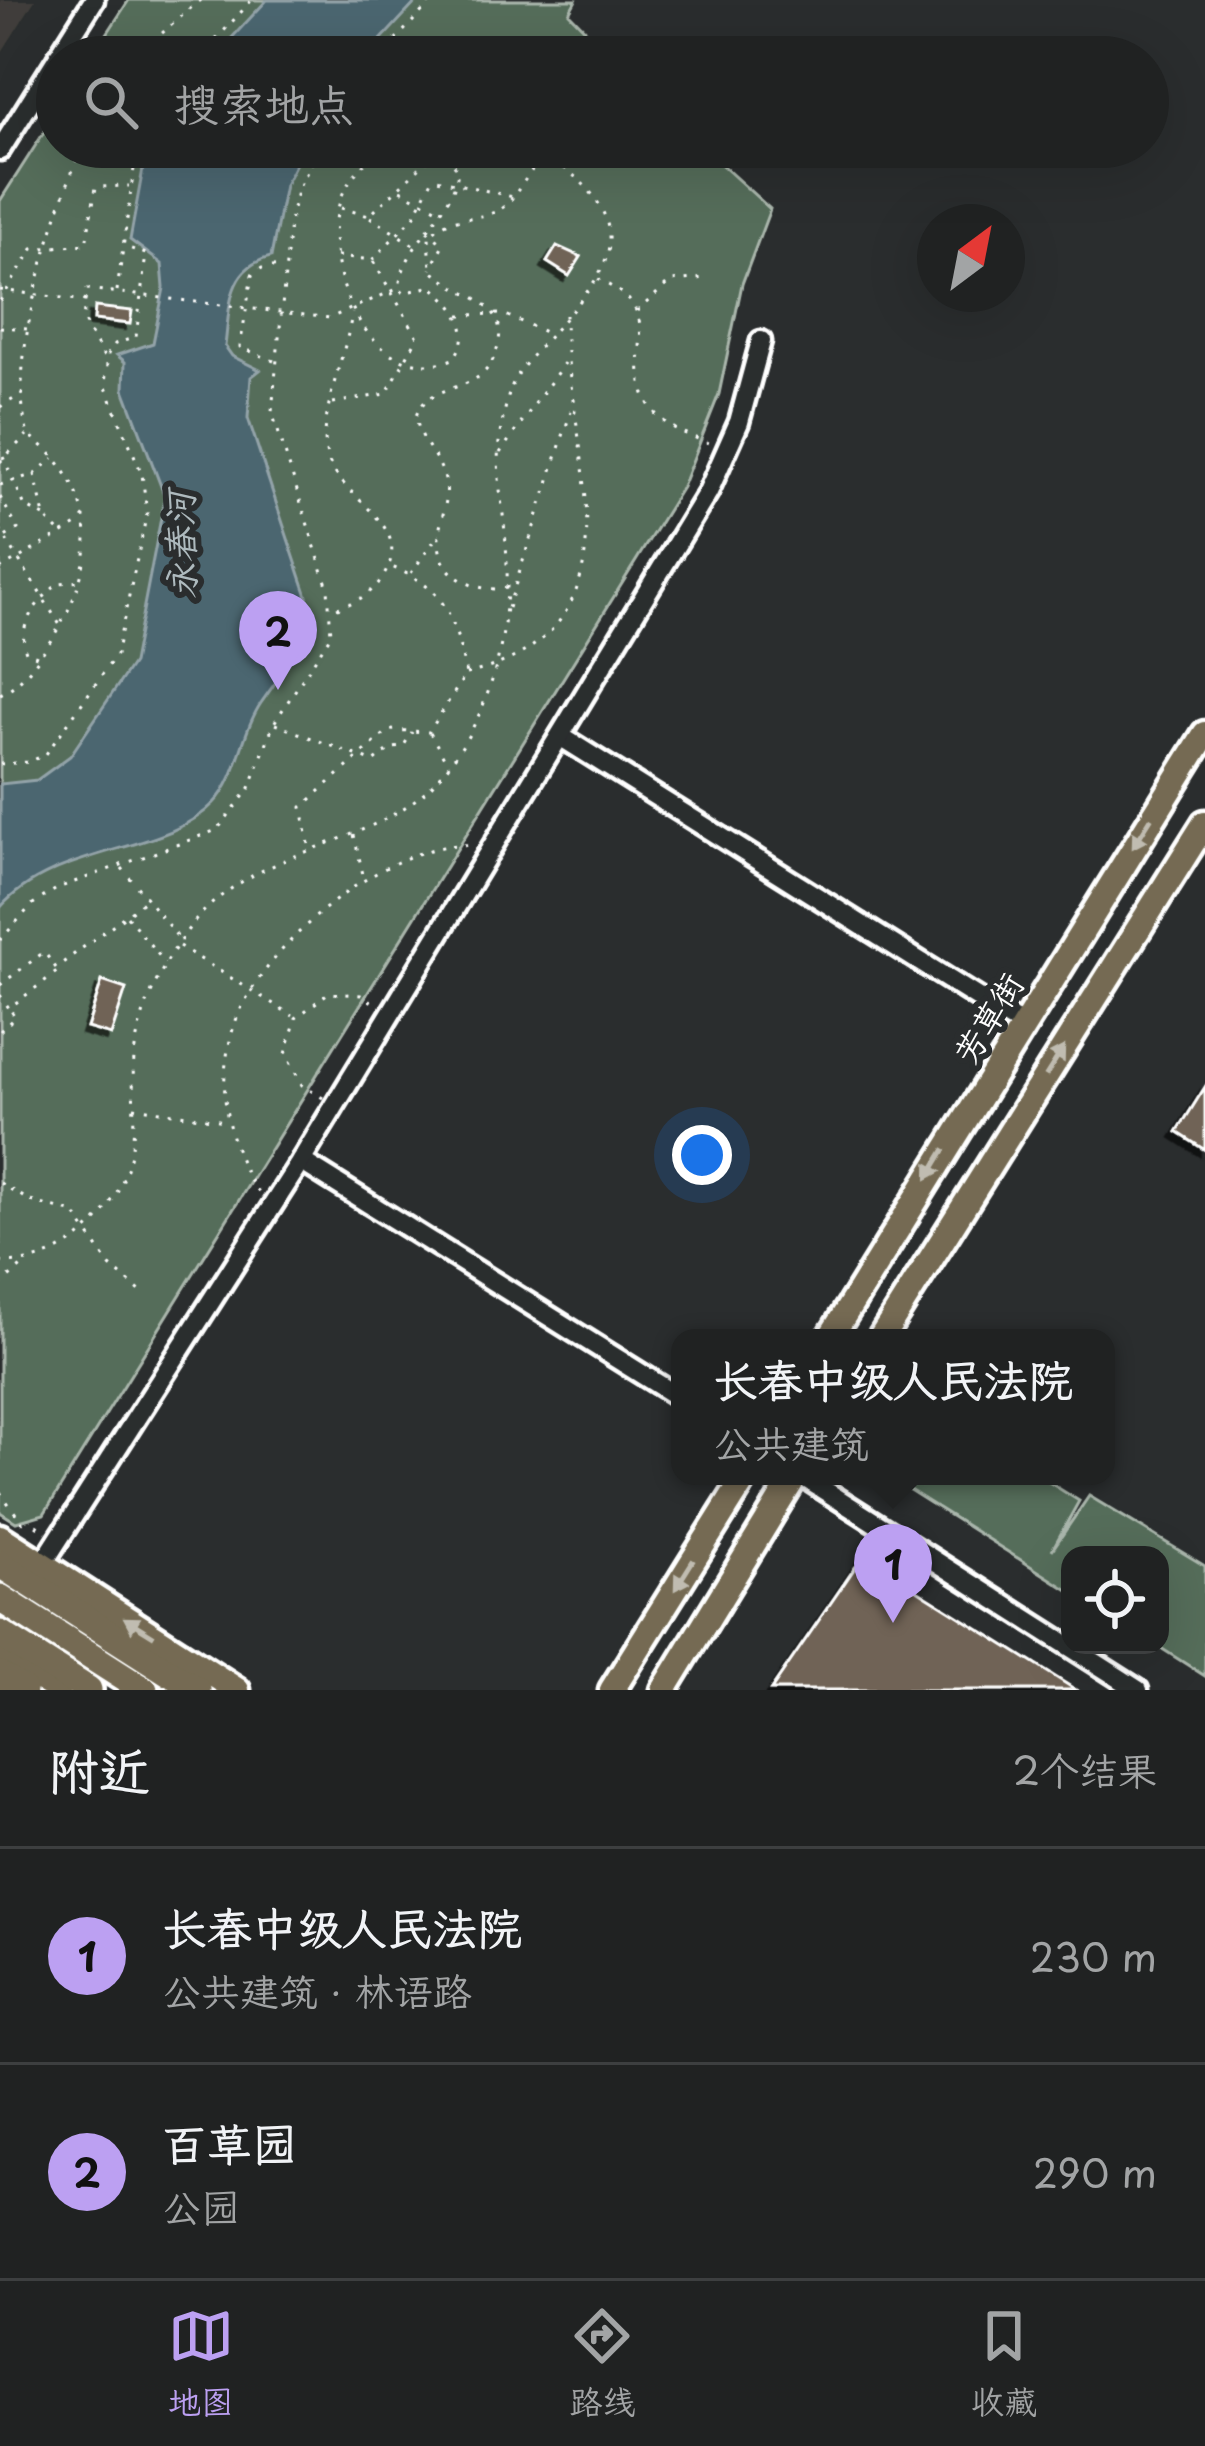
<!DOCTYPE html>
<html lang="zh">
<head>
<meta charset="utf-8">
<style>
  body { margin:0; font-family:"Playpen Sans","LXGW WenKai TC",sans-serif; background:#282a2a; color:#f1f3f6 }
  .controls { position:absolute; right:36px; bottom:36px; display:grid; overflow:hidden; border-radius:24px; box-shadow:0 12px 48px #0002 }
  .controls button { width:108px; height:108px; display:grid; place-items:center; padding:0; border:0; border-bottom:3px solid #3d3f40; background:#202222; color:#f1f3f6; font:60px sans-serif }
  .compass { position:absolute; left:917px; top:204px; width:108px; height:108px; border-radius:50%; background:#202222; box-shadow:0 12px 48px #0002; rotate:32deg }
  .you { position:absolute; left:702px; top:1155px; width:42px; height:42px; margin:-30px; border:9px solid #fff; border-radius:50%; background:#1a73e8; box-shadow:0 0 0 18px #1a73e833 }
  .badge { display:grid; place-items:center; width:78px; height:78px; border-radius:50%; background:#bca0f2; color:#111; font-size:39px; font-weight:700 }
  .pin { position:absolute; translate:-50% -99px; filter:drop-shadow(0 3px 6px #0008) }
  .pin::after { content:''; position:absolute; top:63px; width:42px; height:36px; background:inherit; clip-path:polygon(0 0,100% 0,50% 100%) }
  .popup { position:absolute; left:671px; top:1329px; width:444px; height:156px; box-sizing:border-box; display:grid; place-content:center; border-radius:24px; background:#202222; filter:drop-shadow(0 3px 9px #0005); font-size:39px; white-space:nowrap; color:#a2a4a5 }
  .popup b { font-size:45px; color:#f1f3f6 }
  .popup::after { content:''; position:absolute; left:50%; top:100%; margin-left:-24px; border:24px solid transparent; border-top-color:#202222 }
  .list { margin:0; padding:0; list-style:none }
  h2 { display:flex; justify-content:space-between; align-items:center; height:156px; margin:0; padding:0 48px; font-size:51px }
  h2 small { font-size:39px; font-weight:400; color:#a2a4a5 }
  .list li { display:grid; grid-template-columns:78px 1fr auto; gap:36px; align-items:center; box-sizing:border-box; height:216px; padding:0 48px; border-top:3px solid #3d3f40 }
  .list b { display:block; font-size:45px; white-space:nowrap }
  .list p { margin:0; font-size:39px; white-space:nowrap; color:#a2a4a5 }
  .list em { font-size:39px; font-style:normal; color:#a2a4a5 }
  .icon { flex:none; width:66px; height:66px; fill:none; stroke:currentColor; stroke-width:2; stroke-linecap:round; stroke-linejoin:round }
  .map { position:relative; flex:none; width:1205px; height:1690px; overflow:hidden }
  .search { position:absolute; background:#202222; box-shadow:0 12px 48px #0002; left:36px; right:36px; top:36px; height:132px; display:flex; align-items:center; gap:30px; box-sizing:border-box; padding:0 42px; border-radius:66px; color:#a2a4a5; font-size:45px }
  .sheet { height:588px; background:#202222 }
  nav { display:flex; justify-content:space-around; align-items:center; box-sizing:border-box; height:168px; border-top:3px solid #3d3f40; background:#202222; font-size:33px; color:#a2a4a5 }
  nav a { display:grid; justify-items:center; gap:6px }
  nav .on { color:#bca0f2 }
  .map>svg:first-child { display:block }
  .built { fill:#3f3e3a }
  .green { fill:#556d5a; stroke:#aab6ac; stroke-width:3 }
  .water { fill:#4b666f; stroke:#93a3a9; stroke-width:3 }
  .building { fill:#706457; stroke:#fff; stroke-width:3; filter:url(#shadow) }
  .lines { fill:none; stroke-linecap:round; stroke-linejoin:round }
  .minor-casing { stroke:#fff; stroke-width:27 }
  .major-casing { stroke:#fff; stroke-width:33 }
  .highway-casing { stroke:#fff; stroke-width:36 }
  .path { stroke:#fff; stroke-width:3; stroke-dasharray:3 9; stroke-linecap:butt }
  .minor { stroke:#2a2d2e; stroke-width:18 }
  .major { stroke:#746b52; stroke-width:24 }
  .highway { stroke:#746b52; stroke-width:27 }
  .path-bridge { stroke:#fff; stroke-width:3; stroke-dasharray:3 9; stroke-linecap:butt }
  .oneway { fill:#c0bcb1 }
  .labels { text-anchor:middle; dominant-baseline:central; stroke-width:12; stroke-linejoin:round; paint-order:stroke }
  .street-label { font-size:33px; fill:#fff; stroke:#2a2d2e }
  .water-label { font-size:36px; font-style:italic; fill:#aebabe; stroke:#2a2d2e }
</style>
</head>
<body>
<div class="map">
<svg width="1205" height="1690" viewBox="0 0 1205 1690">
  <defs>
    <filter id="shadow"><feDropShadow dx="-5.5" dy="5.5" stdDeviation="0" flood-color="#0009"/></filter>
  </defs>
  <rect width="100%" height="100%" fill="#2a2d2e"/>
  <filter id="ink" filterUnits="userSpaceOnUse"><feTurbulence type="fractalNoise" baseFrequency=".00833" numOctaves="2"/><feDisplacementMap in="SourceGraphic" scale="24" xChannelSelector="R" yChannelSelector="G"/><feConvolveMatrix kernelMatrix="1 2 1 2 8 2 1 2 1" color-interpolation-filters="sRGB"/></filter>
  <g filter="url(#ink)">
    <!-- built -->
    <path class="built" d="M0,0H35L0,55Z"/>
    <!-- green -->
    <g class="green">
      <path d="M129,0H576L569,13L612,57H92Z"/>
      <path d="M57,112V147H702L770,209L742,284L719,394L682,487L44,1514L16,1522L0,1512V201Z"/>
      <path d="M905,1476H1039L1079,1501L1052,1550L1089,1496L1205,1566V1676L1156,1645L1160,1555H1070V1591L900,1484Z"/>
    </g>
    <!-- water -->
    <g class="water">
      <path d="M267,0H418L365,57H214Z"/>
      <path d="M147,147H304L285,185L271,257C227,267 230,308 225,346L232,356L260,370L251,377L248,418L307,596C312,639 285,668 261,703C241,733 239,777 214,803C165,855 55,845 0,908V784L37,780L70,756L133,663L165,497L124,389L125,362L117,355L153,343L164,288L162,264L130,240Z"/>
    </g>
    <!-- building -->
    <g class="building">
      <path d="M557,246L581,257L569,276L547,262Z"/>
      <path d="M95,307L132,311L130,324L94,320Z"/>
      <path d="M102,981L126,989L111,1035L87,1028Z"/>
      <path d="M1205,1087V1150L1177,1132Z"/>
      <path d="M863,1556L1076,1690H771Z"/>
    </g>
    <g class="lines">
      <!-- minor casing -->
      <g class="minor-casing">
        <g id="minor">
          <path d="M58,57L94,0"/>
          <path d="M0,150L57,59"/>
          <path d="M560,736L1021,1025"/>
          <path d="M301,1161L680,1398"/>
          <path d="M802,1476L1138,1690"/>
          <path d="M42,1565L301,1161L708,492L739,422L761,341"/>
        </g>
      </g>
      <!-- major casing -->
      <g class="major-casing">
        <g id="major">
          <path d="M830,1338L1205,734"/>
          <path d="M881,1338L1205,823"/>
          <path d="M0,1537L237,1690"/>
          <path d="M0,1653L58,1690"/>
          <path d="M612,1690L746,1476"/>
          <path d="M664,1690L795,1476"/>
        </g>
      </g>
      <!-- highway casing -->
      <g class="highway-casing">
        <g id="highway">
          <path d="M0,1564L197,1690"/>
          <path d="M0,1598L144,1690"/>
          <path d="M0,1634L88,1690"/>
          <path d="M0,1675L23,1690"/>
        </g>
      </g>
      <!-- path -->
      <g class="path">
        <path d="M391,45L410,57"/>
        <path d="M144,49L200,0"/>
        <path d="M106,57L120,42L144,49V57"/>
        <path d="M200,57L252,0"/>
        <path d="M379,57L433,0"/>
        <path d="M382,147C366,161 349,177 341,198C318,263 366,391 453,359C475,331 456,305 431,286L404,293L399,289C403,243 454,214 458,170L441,147"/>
        <path d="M401,190L440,210"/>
        <path d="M341,208L369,216L440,148"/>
        <path d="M370,217L417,247"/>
        <path d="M427,231L443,244L431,269"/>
        <path d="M337,256L372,260L414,217L433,178L513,197L542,156"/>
        <path d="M598,279C611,287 628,294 635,309C641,319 641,335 640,347C636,408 656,425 712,444"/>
        <path d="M0,290L85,301L83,320L104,357"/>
        <path d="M117,291L137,147"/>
        <path d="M0,301L33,249L86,244L96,187L129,186"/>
        <path d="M85,301L87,289L330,318L397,289"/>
        <path d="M637,311L671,281L707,278"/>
        <path d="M460,315L503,314L547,333"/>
        <path d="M0,327L28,329"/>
        <path d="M274,361L240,347L252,275L262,268L283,266"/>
        <path d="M333,403L386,394L418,337L373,261"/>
        <path d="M0,407L24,393"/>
        <path d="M500,453L564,363"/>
        <path d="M3,457L25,506L44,516"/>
        <path d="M0,462L27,435"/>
        <path d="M35,474L44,516L59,531"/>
        <path d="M0,485L35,474L53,458"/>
        <path d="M0,497L18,529L5,537"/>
        <path d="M0,530L60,625"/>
        <path d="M0,569L82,522"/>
        <path d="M411,573L439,534"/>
        <path d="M337,608C357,602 372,594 383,577C419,520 333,499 326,451C320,407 346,357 352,313"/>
        <path d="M508,608L571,411"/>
        <path d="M37,656L26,652C16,624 39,600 59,583L81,581"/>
        <path d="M466,674C656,630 565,446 565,315"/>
        <path d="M0,694C23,683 37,661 51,640C99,568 103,490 28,434C5,363 54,215 82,147"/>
        <path d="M275,724L374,762L391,748L403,747L412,732"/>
        <path d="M430,733L449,766"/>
        <path d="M0,764L29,762L46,754L116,655L147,513L142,474L105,385L108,354L115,344L136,337L146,254L123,246"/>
        <path d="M354,835L364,879"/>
        <path d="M309,844L302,807L389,730L429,732L466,674C453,617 449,589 389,566"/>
        <path d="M122,868L180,940"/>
        <path d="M127,916L165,963"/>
        <path d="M0,940L33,904L58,888L217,830L250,788L274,723L331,635L328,588L272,412L290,222L297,191L320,147"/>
        <path d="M179,946L293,1016"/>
        <path d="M0,985L44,952L56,968L147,899"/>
        <path d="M0,995L9,1008L58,971"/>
        <path d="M0,1031L15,1017L10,1009"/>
        <path d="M323,1098L302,1085L286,1054L296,1018L328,993L361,995L379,1006"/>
        <path d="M134,1107L225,1121"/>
        <path d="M0,1183L30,1201L74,1213L110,1266L140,1291"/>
        <path d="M259,1192C247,1179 240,1160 234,1143C221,1104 222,1065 234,1026C260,948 387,839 472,845"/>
        <path d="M0,1262C61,1268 117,1215 130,1158C138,1122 130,1085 135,1049C141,1010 158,973 180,941C247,838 372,858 442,774C495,710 512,626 506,544C503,501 492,462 503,419C506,405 509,388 517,376C540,339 607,286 609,244C612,197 564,163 526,147"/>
        <path d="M0,1285L26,1263"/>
        <path d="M0,1492L24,1525"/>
        <path d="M36,1525L46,1532"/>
      </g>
      <!-- minor -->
      <use href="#minor" class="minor"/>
      <!-- major -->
      <use href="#major" class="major"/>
      <!-- highway -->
      <use href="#highway" class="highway"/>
      <!-- path-bridge -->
      <path class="path-bridge" d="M507,588C477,593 439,578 439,541C438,522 449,505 446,485C442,458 419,443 416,416C429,379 478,397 494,357C519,298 455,297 431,269L429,237C451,207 490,229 513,197"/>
    </g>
    <!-- one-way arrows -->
    <defs><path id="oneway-solid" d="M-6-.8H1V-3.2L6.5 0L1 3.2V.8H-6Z" transform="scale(3)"/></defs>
    <g class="oneway">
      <use href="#oneway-solid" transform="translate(1142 833) rotate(122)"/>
      <use href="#oneway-solid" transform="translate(1055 1061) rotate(-58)"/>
      <use href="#oneway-solid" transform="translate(936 1164) rotate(121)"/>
      <use href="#oneway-solid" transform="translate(684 1575) rotate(122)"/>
      <use href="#oneway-solid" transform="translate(139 1627) rotate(-148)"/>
    </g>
  </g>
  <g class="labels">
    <!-- street labels -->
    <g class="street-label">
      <text transform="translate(987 1017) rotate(-58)">芳草街</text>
    </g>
    <!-- water labels -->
    <g class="water-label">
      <text transform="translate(179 545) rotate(-91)">永春河</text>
    </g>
  </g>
</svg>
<div class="controls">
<button><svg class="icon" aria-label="locate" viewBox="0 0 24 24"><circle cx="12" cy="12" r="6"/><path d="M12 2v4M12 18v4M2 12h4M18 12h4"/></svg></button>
</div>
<svg class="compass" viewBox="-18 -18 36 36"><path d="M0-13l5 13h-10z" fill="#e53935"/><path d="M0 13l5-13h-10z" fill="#a2a4a5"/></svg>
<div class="you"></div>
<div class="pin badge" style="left:893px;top:1623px">1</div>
<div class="popup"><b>长春中级人民法院</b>公共建筑</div>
<div class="pin badge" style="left:278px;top:690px">2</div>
<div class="search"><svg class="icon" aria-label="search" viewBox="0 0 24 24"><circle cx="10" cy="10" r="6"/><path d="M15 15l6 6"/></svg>搜索地点</div>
</div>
<section class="sheet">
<h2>附近<small>2个结果</small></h2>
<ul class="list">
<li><span class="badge">1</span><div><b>长春中级人民法院</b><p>公共建筑 · 林语路</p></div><em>230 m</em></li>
<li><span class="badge">2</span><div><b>百草园</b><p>公园</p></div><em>290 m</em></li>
</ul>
</section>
<nav>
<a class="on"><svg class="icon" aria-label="map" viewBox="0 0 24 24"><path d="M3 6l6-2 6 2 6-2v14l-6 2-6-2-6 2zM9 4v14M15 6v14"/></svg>地图</a>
<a><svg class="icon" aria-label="directions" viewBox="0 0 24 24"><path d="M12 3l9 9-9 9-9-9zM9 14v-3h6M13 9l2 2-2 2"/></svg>路线</a>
<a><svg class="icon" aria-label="saved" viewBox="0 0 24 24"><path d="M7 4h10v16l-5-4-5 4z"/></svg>收藏</a>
</nav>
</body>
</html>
